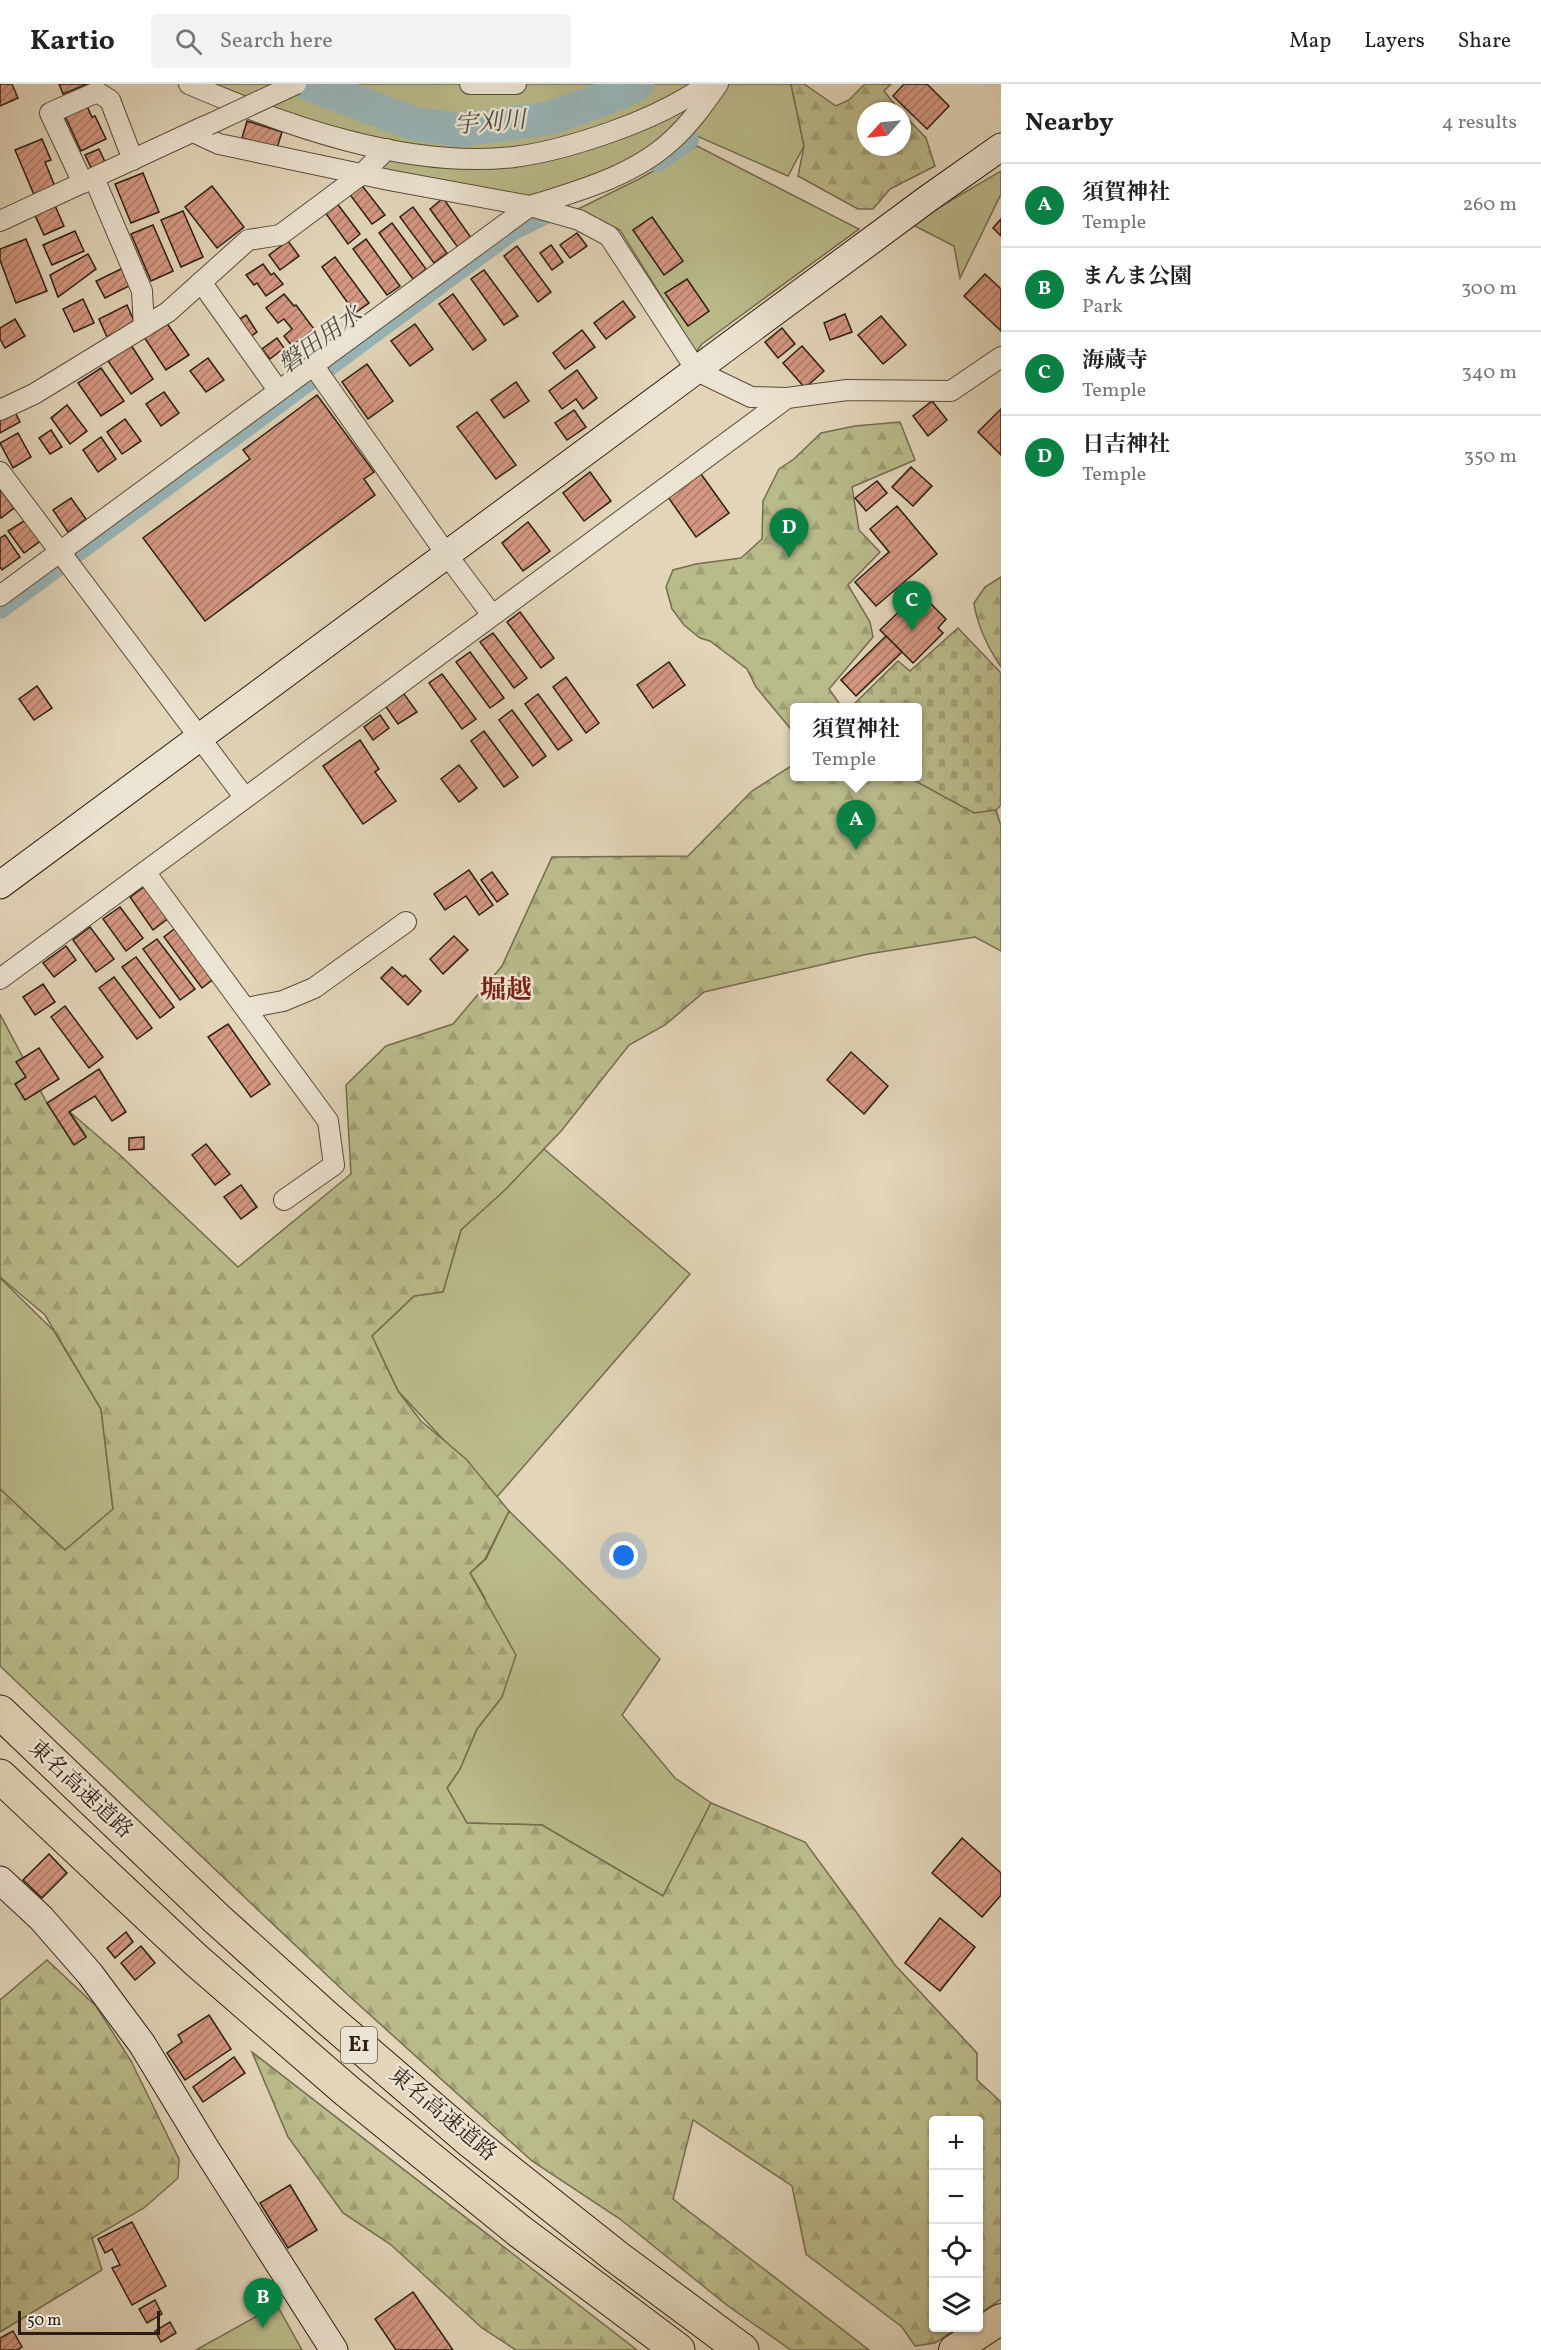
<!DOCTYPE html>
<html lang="en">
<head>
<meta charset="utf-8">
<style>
  body { margin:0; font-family:Vollkorn,"Noto Serif JP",serif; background:#f2f2f2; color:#222 }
  .controls { position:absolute; right:18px; bottom:18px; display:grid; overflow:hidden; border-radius:6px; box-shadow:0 2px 4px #0004 }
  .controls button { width:54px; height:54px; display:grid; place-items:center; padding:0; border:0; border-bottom:2px solid #e0e0e0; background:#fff; color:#222; font:30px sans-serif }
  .compass { position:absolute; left:857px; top:18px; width:54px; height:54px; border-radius:50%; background:#fff; box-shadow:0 2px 4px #0004; rotate:243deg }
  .scale { position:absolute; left:18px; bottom:15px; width:142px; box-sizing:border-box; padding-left:6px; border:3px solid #2d1e13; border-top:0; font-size:16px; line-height:21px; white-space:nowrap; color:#2d1e13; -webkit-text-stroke:4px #ece4d2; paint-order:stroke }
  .you { position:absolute; left:624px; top:1472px; width:21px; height:21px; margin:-15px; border:4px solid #fff; border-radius:50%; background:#1a73e8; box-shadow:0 0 0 9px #1a73e833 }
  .badge { display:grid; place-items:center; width:39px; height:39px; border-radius:50%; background:#0b8043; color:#fff; font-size:20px; font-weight:700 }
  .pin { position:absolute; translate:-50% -50px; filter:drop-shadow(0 2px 3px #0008) }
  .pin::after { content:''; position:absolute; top:32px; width:21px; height:18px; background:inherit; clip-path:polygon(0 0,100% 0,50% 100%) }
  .popup { position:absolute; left:790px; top:619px; width:132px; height:78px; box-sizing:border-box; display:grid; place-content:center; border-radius:6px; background:#fff; filter:drop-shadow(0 2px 4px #0005); font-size:20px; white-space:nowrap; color:#767676 }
  .popup b { font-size:22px; color:#222 }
  .popup::after { content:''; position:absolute; left:50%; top:100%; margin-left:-12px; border:12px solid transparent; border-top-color:#fff }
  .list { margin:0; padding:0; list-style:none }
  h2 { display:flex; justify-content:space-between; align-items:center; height:78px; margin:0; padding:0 24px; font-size:26px }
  h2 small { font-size:20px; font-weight:400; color:#767676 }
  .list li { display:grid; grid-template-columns:39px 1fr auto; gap:18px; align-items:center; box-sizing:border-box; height:84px; padding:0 24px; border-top:2px solid #e0e0e0 }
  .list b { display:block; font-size:22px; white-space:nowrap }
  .list p { margin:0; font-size:20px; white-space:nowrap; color:#767676 }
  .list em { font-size:20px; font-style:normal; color:#767676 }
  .icon { flex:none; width:33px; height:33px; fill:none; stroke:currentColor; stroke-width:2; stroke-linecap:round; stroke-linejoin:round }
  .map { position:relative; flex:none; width:1001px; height:2266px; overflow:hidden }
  header { display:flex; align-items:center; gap:36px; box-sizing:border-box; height:84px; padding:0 30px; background:#fff; border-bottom:2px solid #e0e0e0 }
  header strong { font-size:28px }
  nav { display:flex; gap:33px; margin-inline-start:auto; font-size:21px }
  .search { width:420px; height:54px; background:#f2f2f2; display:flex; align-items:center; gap:15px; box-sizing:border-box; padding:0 21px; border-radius:6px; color:#767676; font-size:22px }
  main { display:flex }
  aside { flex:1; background:#fff }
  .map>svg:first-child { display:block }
  .green { fill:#babb8b; stroke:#746c4f; stroke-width:1.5 }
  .forest { fill:url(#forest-firs); stroke:#746c4f; stroke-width:1.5 }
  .cemetery { fill:url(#cemetery-stones); stroke:#746c4f; stroke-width:1.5 }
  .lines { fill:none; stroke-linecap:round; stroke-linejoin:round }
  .canal { stroke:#99b6ba; stroke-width:20 }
  .river { stroke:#99b6ba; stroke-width:34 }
  .building { fill:url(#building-hatch); stroke:#2d1e13; stroke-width:1.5 }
  .street-casing { stroke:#5a4c3c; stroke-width:22 }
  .secondary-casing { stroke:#2d1e13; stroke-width:29 }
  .primary-casing { stroke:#2d1e13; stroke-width:32 }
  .highway-casing { stroke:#2d1e13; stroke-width:35 }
  .street { stroke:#ece4d2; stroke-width:20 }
  .secondary { stroke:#ece4d2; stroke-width:27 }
  .primary { stroke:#e2d5b9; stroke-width:30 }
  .highway { stroke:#e2d5b9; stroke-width:33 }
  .street-bridge-casing { stroke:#5a4c3c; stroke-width:22; stroke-linecap:butt }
  .street-bridge { stroke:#ece4d2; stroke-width:20 }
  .labels { text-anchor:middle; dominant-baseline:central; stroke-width:5; stroke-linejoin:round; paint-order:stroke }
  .shield { fill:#ece4d2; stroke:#66594c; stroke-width:1.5 }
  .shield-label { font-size:21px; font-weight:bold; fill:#2d1e13 }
  .street-label { font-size:22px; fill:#2d1e13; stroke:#ece4d2 }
  .water-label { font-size:24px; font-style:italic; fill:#4d4c45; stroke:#ece4d2 }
  .quarter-label { font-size:26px; font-weight:bold; fill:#7a1f14; stroke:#ece4d2 }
</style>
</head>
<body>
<header>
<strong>Kartio</strong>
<div class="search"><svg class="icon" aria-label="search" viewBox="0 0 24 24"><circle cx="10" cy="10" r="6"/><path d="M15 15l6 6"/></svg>Search here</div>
<nav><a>Map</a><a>Layers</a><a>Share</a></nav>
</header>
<main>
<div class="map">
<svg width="1001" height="2266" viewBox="0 0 1001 2266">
  <defs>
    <pattern id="forest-firs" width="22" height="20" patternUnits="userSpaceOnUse" patternTransform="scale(1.5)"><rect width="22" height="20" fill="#babb8b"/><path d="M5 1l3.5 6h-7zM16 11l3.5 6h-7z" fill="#a0a077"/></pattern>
    <pattern id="cemetery-stones" width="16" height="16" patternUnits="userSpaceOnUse" patternTransform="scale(1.5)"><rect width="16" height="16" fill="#babb8b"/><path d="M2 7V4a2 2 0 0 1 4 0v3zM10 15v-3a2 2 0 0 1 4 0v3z" fill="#a0a077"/></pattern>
    <pattern id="building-hatch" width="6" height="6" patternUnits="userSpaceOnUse" patternTransform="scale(1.5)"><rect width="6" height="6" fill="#d49782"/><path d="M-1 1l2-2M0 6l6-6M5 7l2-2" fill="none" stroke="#ac7b69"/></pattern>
  </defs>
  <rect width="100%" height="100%" fill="#e2d5b9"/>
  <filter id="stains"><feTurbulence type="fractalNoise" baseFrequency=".00333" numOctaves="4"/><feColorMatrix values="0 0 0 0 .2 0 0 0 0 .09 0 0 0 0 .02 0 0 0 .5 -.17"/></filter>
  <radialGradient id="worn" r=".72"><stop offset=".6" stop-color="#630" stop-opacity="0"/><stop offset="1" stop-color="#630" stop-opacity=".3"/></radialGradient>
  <!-- green -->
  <g class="green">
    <path d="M197,0H707L678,50L606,96L530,122L369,83L387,65L414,69Z"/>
    <path d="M723,0H791L804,62L788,92L690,49Z"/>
    <path d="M697,62L859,145L702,260L696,268L620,146L576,126L639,95Z"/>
    <path d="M1001,87V110L960,194L954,162L911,140Z"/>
    <path d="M544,1065L690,1190L497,1413L398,1307L372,1252L414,1212L443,1207L461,1146Z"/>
    <path d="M0,1194L54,1247L101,1325L113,1426L65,1466L0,1405Z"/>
    <path d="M509,1427L660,1575L622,1631L675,1694L711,1719L663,1812L542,1741L467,1739L447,1704L460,1685L477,1645L502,1613L485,1514L470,1489L486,1475Z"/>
    <path d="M277,2221L302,2266H196Z"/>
  </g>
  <!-- forest -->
  <g class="forest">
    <path d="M791,0H804L836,22L849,16L865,0H891L884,7L900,27H866V63H902V29L926,54L935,82L890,105L873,125H858L798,92L804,62Z"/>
    <path d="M900,338L915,376L852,403L859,446L880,468L848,501L870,538L873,553L829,605L842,623L794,624V649L756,603L747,585L710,557L700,554L684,541L672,525L666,503L673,486L696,480L741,474L762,455L763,417L779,385L794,375L821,349L855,342Z"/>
    <path d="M1001,493V583C989,565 977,541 974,519L985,503Z"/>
    <path d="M794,680V692L912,693L996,726L1001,742V867L975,853L868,870L704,908L665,941L629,961L562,1046L506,1105L461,1146L443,1208L414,1212L372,1252L398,1307L421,1337L466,1375L509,1427L485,1475L470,1489L516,1571L502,1613L477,1645L460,1685L447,1704L467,1739L542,1741L663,1812L711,1719L805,1758L895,1881L977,1969V1996L1001,2018V2215L979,2230L978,2036H933V2244H958L935,2259L915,2262L902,2243L806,2170L792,2102L693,2036L673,2115L869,2266H791L728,2222L620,2135L532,2077L348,1911L0,1582V1405L65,1466L113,1425L101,1325L45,1231L0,1193V930L47,1019L74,1060L86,1052L70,1028L121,1072L238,1183L351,1090L346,1001L386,962L453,940L502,882L552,773L688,772L752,707Z"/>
    <path d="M47,1876L96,1922L131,1977L179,2075L178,2094L144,2124L92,2154L102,2186L0,2248V1916Z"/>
    <path d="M252,1968L637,2266H516L482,2244L390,2160L343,2129L288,2053Z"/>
  </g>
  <!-- cemetery -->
  <path class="cemetery" d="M958,544L1001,589V721L996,726L974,729L908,693L918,692V624L851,623L898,577L910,587Z"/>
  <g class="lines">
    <!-- canal -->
    <g class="canal">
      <path d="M657,78L689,56"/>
      <path d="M0,525L512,147L560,123"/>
    </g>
    <!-- river -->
    <path class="river" d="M309,0L415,40L459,46L551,34L619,9L637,0"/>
  </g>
  <!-- building -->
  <g class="building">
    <path d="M0,0H12L18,14L0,22Z"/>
    <path d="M59,0H87L63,10Z"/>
    <path d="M904,0H927L949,22L927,45L893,12Z"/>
    <path d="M87,22L92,33L95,32L106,55L81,67L65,32Z"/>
    <path d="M247,37L282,48L277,64L242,54Z"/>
    <path d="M42,55L51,76L45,78L56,105L35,113L15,66Z"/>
    <path d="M99,65L107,82L93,88L85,71Z"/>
    <path d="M143,89L159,128L131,139L115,100Z"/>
    <path d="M360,99L385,131L372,140L348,108Z"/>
    <path d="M212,102L244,143L217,164L185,123Z"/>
    <path d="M443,114L472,155L459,165L430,125Z"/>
    <path d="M53,117L64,142L44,151L33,127Z"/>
    <path d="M336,118L360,150L348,160L324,127Z"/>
    <path d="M413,123L447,169L434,179L400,133Z"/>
    <path d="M183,127L203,173L181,183L161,136Z"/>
    <path d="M652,133L683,177L664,191L633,146Z"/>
    <path d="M1001,135V152L993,144Z"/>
    <path d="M392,139L426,185L413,195L379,149Z"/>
    <path d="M153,141L173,187L151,197L131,150Z"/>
    <path d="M75,147L84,167L52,181L43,161Z"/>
    <path d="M577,149L587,162L570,174L560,161Z"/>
    <path d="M26,155L47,207L16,219L0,176V165Z"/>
    <path d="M366,155L400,202L387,211L353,165Z"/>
    <path d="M288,157L299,172L280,186L269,171Z"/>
    <path d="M551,161L563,178L552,186L540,169Z"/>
    <path d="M517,162L551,208L538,218L504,172Z"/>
    <path d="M88,170L96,185L58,213L50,191Z"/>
    <path d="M335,173L369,219L355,229L322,183Z"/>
    <path d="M263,180L271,191L274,189L283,200L266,212L257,199L254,201L246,191Z"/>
    <path d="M123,184L131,201L105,214L96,197Z"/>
    <path d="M484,186L518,232L504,241L471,195Z"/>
    <path d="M985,190L1001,205V247L964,212Z"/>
    <path d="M687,195L709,227L688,242L665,209Z"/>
    <path d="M284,210L294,222L296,221L314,245L292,262L284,252L292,245L284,235L278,239L266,224Z"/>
    <path d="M453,210L486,256L473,266L439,220Z"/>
    <path d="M83,215L94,239L74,248L63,225Z"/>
    <path d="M623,217L635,233L606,255L594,239Z"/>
    <path d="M127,221L135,239L107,253L99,235Z"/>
    <path d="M845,230L852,248L830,256L824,239Z"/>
    <path d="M246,231L257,248L250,253L238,236Z"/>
    <path d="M881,232L906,261L883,280L858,251Z"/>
    <path d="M15,235L25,252L5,264L0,255V244Z"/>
    <path d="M166,238L189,271L166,286L144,253Z"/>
    <path d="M415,240L433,265L410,282L391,257Z"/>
    <path d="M782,244L795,260L778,274L765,258Z"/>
    <path d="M582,246L595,263L565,285L553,269Z"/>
    <path d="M277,254L284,264L270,275L262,265Z"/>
    <path d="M131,261L153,295L131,310L108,277Z"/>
    <path d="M802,262L824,287L805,304L783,279Z"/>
    <path d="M208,274L224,296L206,308L190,287Z"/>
    <path d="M367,280L393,317L368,335L342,298Z"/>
    <path d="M101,284L124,317L101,332L78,299Z"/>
    <path d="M577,286L597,314L583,325L576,315L562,325L549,307Z"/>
    <path d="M516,298L529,317L504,334L491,316Z"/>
    <path d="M164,308L179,329L161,342L146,320Z"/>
    <path d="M317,311L374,388L364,395L375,411L205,537L143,454L250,375L243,366Z"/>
    <path d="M932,317L947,336L928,352L913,332Z"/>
    <path d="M67,321L87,347L70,360L51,334Z"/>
    <path d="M1001,325V371L978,348Z"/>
    <path d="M574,326L586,343L567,356L555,339Z"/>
    <path d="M15,328L20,338L0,349V335Z"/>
    <path d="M477,328L516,381L496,395L457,343Z"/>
    <path d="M125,335L141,357L122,370L107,348Z"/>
    <path d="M51,346L62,363L50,370L39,354Z"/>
    <path d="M18,349L31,373L13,384L0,359Z"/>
    <path d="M101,353L116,375L98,388L83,366Z"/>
    <path d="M911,383L932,402L913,422L892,403Z"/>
    <path d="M590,388L611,417L584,437L563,409Z"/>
    <path d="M701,390L729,429L696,453L668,413Z"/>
    <path d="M877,397L887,409L866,427L855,414Z"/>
    <path d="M0,405L14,424L1,434L0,432Z"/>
    <path d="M71,414L86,435L68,448L53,426Z"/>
    <path d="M897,422L937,470L876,522L855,498L889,468L870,445Z"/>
    <path d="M27,435L42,456L24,469L8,447Z"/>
    <path d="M528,438L550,467L523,487L502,459Z"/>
    <path d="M5,451L20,473L2,486L0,483V454Z"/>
    <path d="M912,515L921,524L928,517L946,535L938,544L943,549L913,579L880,546Z"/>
    <path d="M520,528L554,574L541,584L507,538Z"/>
    <path d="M493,549L527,594L514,604L480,558Z"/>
    <path d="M886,552L902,568L856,612L841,596Z"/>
    <path d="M470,568L504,614L490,624L456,578Z"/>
    <path d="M669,578L685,601L653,624L637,601Z"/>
    <path d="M442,590L476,635L462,645L429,599Z"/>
    <path d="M566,593L599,639L586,649L553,603Z"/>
    <path d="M37,602L52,624L34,636L19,615Z"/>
    <path d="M404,610L417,628L398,640L386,623Z"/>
    <path d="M538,610L572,656L558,666L525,620Z"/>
    <path d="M512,626L546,672L533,682L499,636Z"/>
    <path d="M380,631L389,644L373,656L364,643Z"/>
    <path d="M484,647L518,693L504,703L471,657Z"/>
    <path d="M360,656L379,685L375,688L396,717L363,740L323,682Z"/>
    <path d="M459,681L477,704L459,718L441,695Z"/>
    <path d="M469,786L493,821L479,831L466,812L445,826L434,810Z"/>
    <path d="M492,788L508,810L497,818L481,796Z"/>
    <path d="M147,801L170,833L153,846L130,813Z"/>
    <path d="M120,823L143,854L126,867L103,835Z"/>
    <path d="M178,842L216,893L202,904L164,853Z"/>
    <path d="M90,843L114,875L96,888L73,856Z"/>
    <path d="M454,852L468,866L443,890L430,875Z"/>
    <path d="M157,855L195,905L180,916L143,865Z"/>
    <path d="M66,862L76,876L54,893L43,879Z"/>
    <path d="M136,873L174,923L160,934L122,883Z"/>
    <path d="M392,883L403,893L405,891L421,907L408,921L381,894Z"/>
    <path d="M114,893L152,944L137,955L99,904Z"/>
    <path d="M43,900L55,918L35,931L23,913Z"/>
    <path d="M65,922L103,973L89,984L51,933Z"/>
    <path d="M228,940L270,1000L251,1013L208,953Z"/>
    <path d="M39,964L59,995L25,1016L15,1000L26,993L16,978Z"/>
    <path d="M851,968L888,1002L864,1030L827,996Z"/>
    <path d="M99,985L126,1028L112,1037L95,1012L69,1028L86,1053L74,1061L47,1019Z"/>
    <path d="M144,1053V1065L129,1066V1054Z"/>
    <path d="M206,1060L230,1090L215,1101L192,1071Z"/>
    <path d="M241,1101L257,1123L241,1135L224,1113Z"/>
    <path d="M962,1754L1001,1789V1811L982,1833L932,1789Z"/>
    <path d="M49,1770L67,1789L42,1814L23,1796Z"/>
    <path d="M940,1834L975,1863L940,1907L905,1879Z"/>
    <path d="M126,1848L133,1858L115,1874L107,1864Z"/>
    <path d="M141,1862L155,1879L135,1896L121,1879Z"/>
    <path d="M209,1931L231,1965L185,1996L167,1969L182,1958L178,1951Z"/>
    <path d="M234,1973L245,1989L203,2018L193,2003Z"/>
    <path d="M290,2101L317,2146L288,2164L260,2119Z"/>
    <path d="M132,2138L166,2202L132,2221L112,2184L120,2181L112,2165L105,2169L98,2155Z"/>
    <path d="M413,2208L453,2266H396L375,2235Z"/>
    <path d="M155,2216L162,2230L147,2239L139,2225Z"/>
    <path d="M170,2238L176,2249L161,2258L155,2247Z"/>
    <path d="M13,2247L22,2263L17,2266H0V2254Z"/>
  </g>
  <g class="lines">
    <!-- street casing -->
    <g class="street-casing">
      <g id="street">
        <path d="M189,0C286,42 407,85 514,73C546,69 580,59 611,48C645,36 678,21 708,0"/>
        <path d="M470,0H516"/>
        <path d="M193,48L219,60L389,96L530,122L579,136L609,152L697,287L751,313L787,314L847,306L951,307L1001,273"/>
        <path d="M94,94L142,207L144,243"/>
        <path d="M83,99L50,29L97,8L110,16L133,76"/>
        <path d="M0,137L205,42"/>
        <path d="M201,198L278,306"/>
        <path d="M313,281L447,471L492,531"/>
        <path d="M0,326L34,310L168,228L248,156L280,151L362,90L387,65"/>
        <path d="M0,388L245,714"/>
        <path d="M0,512L530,122C578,107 633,92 671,57C690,40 704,20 718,0"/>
        <path d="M145,788L328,1037L334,1081L284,1116"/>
        <path d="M0,895L787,314"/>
        <path d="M246,924L283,917L314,904L406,838"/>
      </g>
    </g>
    <!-- secondary casing -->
    <g class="secondary-casing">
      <g id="secondary">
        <path d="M0,801L926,116L1001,63"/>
        <path d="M0,1796L41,1834L90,1890L142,1960L204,2062L334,2266"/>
      </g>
    </g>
    <!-- primary casing -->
    <g class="primary-casing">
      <path id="primary" d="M954,2266L1001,2235"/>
    </g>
    <!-- highway casing -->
    <g class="highway-casing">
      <g id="highway">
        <path d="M0,1628L217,1835L327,1934L468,2055L618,2174L742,2266"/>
        <path d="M0,1692L196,1876L347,2007L518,2146L678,2266"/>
      </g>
    </g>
    <!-- street -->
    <use href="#street" class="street"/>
    <!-- secondary -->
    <use href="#secondary" class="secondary"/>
    <!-- primary -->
    <use href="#primary" class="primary"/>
    <!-- highway -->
    <use href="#highway" class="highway"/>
    <!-- street-bridge casing -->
    <g class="street-bridge-casing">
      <path id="street-bridge" d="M208,41L296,0"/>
    </g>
    <!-- street-bridge -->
    <use href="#street-bridge" class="street-bridge"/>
  </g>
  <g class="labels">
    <!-- shield labels -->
    <rect class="shield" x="341" y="1943" width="36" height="36" rx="4.5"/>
    <g class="shield-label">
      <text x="359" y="1961">E1</text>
    </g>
    <!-- street labels -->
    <g class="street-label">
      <text transform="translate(80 1706) rotate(43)">東名高速道路</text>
      <text transform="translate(442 2031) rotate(40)">東名高速道路</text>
    </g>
    <!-- water labels -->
    <g class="water-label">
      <text transform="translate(490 40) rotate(-5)">宇刈川</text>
      <text transform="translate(321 257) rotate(-36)">磐田用水</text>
    </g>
    <!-- quarter labels -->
    <g class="quarter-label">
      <text x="506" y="907">堀越</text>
    </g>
  </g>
  <rect width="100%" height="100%" filter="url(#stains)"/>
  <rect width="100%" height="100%" fill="url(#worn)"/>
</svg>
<div class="controls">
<button>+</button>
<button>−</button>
<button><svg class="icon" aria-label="locate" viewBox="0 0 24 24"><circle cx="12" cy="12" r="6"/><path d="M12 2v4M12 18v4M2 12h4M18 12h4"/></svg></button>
<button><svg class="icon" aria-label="layers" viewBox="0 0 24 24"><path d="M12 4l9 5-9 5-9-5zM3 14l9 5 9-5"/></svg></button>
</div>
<svg class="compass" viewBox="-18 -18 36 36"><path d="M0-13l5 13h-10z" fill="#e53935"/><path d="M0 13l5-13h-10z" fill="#767676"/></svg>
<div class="scale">50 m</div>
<div class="you"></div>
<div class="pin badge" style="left:856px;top:766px">A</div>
<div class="popup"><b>須賀神社</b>Temple</div>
<div class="pin badge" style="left:263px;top:2244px">B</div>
<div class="pin badge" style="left:912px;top:547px">C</div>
<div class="pin badge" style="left:789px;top:474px">D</div>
</div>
<aside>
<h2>Nearby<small>4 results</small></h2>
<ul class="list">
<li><span class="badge">A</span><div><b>須賀神社</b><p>Temple</p></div><em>260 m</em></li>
<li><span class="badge">B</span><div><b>まんま公園</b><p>Park</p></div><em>300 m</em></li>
<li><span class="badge">C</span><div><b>海蔵寺</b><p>Temple</p></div><em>340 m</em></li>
<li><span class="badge">D</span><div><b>日吉神社</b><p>Temple</p></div><em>350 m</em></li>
</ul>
</aside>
</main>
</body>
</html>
